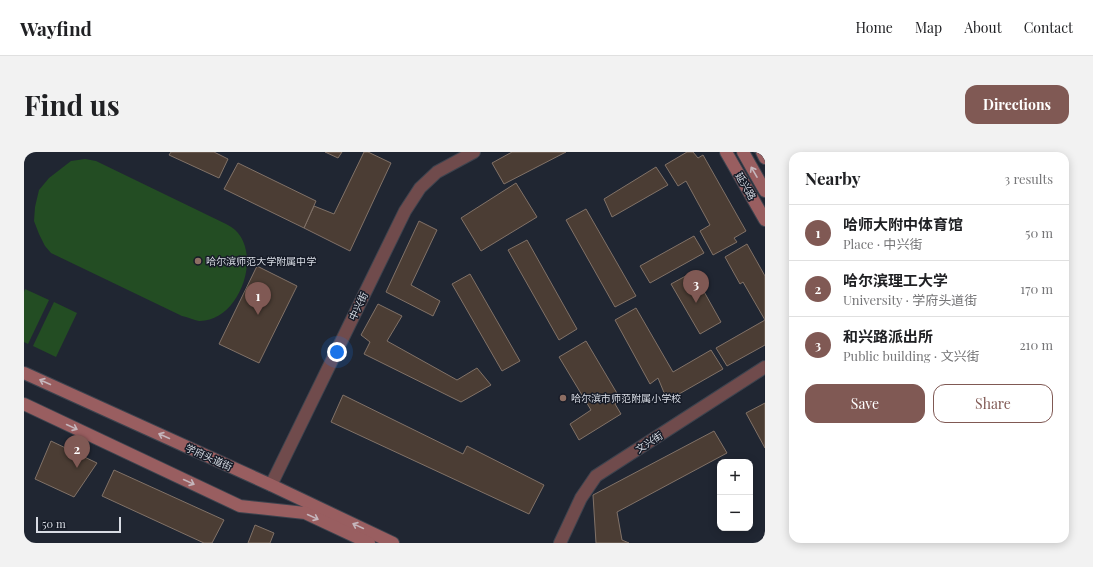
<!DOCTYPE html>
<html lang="en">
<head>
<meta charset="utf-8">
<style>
  body { margin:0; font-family:"Playfair Display","Noto Sans SC",serif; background:#f2f2f2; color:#202124 }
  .controls { position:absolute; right:12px; bottom:12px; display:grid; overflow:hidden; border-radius:8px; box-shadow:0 2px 10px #0003 }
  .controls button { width:36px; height:36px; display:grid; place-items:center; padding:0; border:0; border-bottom:1px solid #e0e0e0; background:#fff; color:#202124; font:20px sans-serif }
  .scale { position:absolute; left:12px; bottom:10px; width:85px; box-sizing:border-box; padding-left:4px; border:2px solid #d8dce4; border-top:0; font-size:11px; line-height:14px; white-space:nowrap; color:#d8dce4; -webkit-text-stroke:3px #171c28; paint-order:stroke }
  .you { position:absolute; left:313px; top:200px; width:14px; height:14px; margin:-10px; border:3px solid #fff; border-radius:50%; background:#1a73e8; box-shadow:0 0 0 6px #1a73e833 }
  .badge { display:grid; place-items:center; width:26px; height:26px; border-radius:50%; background:#805954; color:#fff; font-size:13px; font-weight:700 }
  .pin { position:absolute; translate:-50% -33px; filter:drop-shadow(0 1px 2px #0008) }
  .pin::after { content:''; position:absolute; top:21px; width:14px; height:12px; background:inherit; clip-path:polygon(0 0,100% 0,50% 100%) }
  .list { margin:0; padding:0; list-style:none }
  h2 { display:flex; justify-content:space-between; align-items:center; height:52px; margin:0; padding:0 16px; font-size:17px }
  h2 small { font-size:13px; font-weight:400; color:#757577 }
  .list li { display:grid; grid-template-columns:26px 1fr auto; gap:12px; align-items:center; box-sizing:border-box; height:56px; padding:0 16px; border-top:1px solid #e0e0e0 }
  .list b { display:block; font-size:15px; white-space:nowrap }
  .list p { margin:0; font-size:13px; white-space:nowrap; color:#757577 }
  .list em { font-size:13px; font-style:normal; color:#757577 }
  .actions { display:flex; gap:8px; padding:12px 16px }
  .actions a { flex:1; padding:9px 0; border:1px solid #805954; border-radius:12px; text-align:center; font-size:14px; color:#805954 }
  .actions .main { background:#805954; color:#fff }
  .map { position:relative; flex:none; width:741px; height:391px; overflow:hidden; border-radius:12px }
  header { display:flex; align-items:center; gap:24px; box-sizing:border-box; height:56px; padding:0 20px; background:#fff; border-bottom:1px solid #e0e0e0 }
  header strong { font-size:19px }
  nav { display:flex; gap:22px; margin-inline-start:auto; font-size:14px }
  .intro { display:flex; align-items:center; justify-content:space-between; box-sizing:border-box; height:96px; padding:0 24px }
  h1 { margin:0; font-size:28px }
  .button { padding:10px 18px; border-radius:12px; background:#805954; color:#fff; font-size:14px; font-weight:700 }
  main { display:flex; gap:24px; padding:0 24px }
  aside { flex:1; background:#fff; border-radius:12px; box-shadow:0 2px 10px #0003 }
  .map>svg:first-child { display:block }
  .green { fill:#234d23 }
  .building { fill:#4b3d34; stroke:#817268 }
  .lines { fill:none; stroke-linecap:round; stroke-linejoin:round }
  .tertiary-casing { stroke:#3d434e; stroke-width:14 }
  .secondary-casing { stroke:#3d434e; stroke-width:14 }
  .tertiary { stroke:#704b4c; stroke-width:12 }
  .secondary { stroke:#995e60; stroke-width:12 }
  .oneway { stroke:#c5b6bc }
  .education-dot { fill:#8d6e63; stroke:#171c28; stroke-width:1.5 }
  .labels { text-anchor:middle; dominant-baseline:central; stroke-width:3; stroke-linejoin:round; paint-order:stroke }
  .street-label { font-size:10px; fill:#d8dce4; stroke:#171c28 }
  .poi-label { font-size:10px; fill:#d8dce4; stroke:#171c28; text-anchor:start }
</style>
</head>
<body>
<header>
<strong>Wayfind</strong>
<nav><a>Home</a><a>Map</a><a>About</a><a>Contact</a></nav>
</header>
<div class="intro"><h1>Find us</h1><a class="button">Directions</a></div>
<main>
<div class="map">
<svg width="741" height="391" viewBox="0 0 741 391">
  <rect width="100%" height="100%" fill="#202632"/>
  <!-- green -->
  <g class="green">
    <path d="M61,7L72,9L202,72C206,74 211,77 214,81C237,109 213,170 175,169C170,168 163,165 158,164L27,101L21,94L15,82L10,69L11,55L15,38L25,26L47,9Z"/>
    <path d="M1,137L25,148L4,192L0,190V140Z"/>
    <path d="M30,150L53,161L32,205L9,194Z"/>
  </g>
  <!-- building -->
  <g class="building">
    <path d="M147,0H190L204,7L195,26L145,3Z"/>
    <path d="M301,0H318L314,6Z"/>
    <path d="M340,0H344L367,11L326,99L280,76L290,54L310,62Z"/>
    <path d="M488,0H542L480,32L468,11Z"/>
    <path d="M663,0H669L674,6L679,3L722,79L710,86L713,90L689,103L676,79L686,73L662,29L654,34L641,13Z"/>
    <path d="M214,11L292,49L280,76L200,37Z"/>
    <path d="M632,15L644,33L588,65L580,47Z"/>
    <path d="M492,31L513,65L457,99L437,66Z"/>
    <path d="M562,57L612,144L591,155L542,68Z"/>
    <path d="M395,69L413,78L387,133L416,149L409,164L362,140Z"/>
    <path d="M670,84L680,101L626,131L616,114Z"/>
    <path d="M503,88L553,177L535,188L484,98Z"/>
    <path d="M723,92L741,124V193L703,214L692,196L741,168L719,130L716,132L701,105Z"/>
    <path d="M233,114L273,134L235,211L195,192Z"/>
    <path d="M669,120L697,170L676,182L647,132Z"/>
    <path d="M446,122L496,209L478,219L428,132Z"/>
    <path d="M354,152L378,164L363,189L433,228L453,216L467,233L437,250L340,202L346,190L337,183Z"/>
    <path d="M612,156L649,220L687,198L699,217L648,246L641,243L634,226L626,232L591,168Z"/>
    <path d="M562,189L597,248L591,252L597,262L555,288L546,272L567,258L535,205Z"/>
    <path d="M319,243L439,302L443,294L520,333L505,362L307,270Z"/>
    <path d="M741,251V296L722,261Z"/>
    <path d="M690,279L703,301L593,360L598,388L605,391H572L569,343Z"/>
    <path d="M27,289L73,311L50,345L11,327Z"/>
    <path d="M90,318L200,368L188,391H180L78,344Z"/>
    <path d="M231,373L250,381L246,391H224Z"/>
  </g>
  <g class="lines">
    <!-- tertiary casing -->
    <g class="tertiary-casing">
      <g id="tertiary">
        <path d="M247,333L381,59L396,36L413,20L450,0"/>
        <path d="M536,391L557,346L572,324L741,215"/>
      </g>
    </g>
    <!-- secondary casing -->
    <g class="secondary-casing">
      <g id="secondary">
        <path d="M702,0L741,68"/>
        <path d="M719,0L741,39"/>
        <path d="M738,0L741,6"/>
        <path d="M0,221L247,333L369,391"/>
        <path d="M0,252L216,354L281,361L345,391"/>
      </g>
    </g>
    <!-- tertiary -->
    <use href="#tertiary" class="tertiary"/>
    <!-- secondary -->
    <use href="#secondary" class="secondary"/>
  </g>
  <!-- one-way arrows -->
  <defs><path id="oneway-shaft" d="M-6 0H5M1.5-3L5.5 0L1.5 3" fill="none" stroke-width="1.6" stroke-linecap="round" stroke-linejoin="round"/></defs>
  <g class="oneway">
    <use href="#oneway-shaft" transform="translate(730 20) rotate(-120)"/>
    <use href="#oneway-shaft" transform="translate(21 230) rotate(-156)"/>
    <use href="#oneway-shaft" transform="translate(48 275) rotate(25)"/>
    <use href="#oneway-shaft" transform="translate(140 284) rotate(-156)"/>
    <use href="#oneway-shaft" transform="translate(165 330) rotate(25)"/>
    <use href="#oneway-shaft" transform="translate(289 365) rotate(25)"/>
    <use href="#oneway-shaft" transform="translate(334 374) rotate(-155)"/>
  </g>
  <!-- markers -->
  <g class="education-dot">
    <circle cx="174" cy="109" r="4"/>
    <circle cx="539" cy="246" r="4"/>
  </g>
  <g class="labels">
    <!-- street labels -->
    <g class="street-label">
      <text transform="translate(722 34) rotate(60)">延兴路</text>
      <text transform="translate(334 154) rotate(-64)">中兴街</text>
      <text transform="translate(625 290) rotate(-33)">文兴街</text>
      <text transform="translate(185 305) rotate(24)">学府头道街</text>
    </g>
    <!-- poi labels -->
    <g class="poi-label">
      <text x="182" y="109">哈尔滨师范大学附属中学</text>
      <text x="547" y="246">哈尔滨市师范附属小学校</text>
    </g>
  </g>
</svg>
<div class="controls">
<button>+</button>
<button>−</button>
</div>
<div class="scale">50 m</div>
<div class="you"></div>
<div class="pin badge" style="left:234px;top:163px">1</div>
<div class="pin badge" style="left:53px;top:316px">2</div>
<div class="pin badge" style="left:672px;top:151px">3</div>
</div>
<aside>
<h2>Nearby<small>3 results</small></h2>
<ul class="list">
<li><span class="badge">1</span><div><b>哈师大附中体育馆</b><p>Place · 中兴街</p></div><em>50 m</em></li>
<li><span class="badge">2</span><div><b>哈尔滨理工大学</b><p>University · 学府头道街</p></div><em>170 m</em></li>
<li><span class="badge">3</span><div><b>和兴路派出所</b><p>Public building · 文兴街</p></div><em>210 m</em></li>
</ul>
<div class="actions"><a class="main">Save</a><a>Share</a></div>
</aside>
</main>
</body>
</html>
